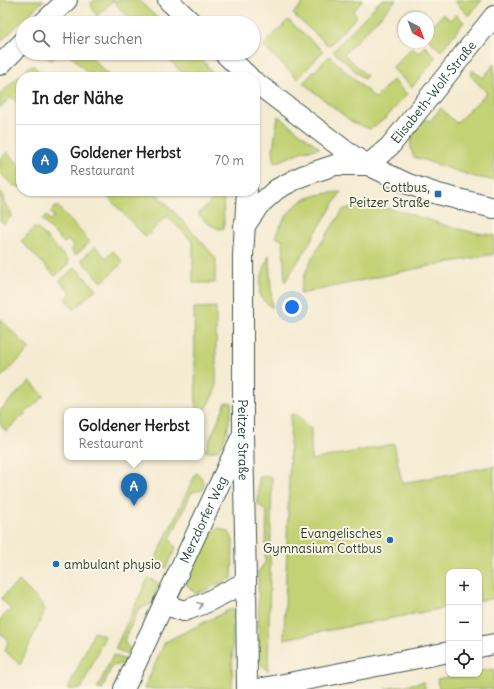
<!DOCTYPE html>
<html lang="de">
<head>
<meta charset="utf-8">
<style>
  body { margin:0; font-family:Delius,sans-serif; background:#f2f2f2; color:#202124 }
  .controls { position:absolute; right:12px; bottom:12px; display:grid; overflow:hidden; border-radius:8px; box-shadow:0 1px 3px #0004 }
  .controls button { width:36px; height:36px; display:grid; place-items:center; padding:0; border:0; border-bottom:1px solid #e0e0e0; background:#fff; color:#202124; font:20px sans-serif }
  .compass { position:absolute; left:398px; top:12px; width:36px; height:36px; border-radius:50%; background:#fff; box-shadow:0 1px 3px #0004; rotate:138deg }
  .you { position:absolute; left:292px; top:307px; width:14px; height:14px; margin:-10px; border:3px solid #fff; border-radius:50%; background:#1a73e8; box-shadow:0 0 0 6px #1a73e833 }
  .badge { display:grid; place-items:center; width:26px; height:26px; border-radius:50%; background:#1f6fb2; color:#fff; font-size:13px; font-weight:700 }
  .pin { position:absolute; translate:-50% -33px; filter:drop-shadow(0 1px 2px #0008) }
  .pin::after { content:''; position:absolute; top:21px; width:14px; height:12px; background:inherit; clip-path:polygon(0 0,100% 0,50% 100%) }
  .popup { position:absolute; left:64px; top:408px; width:140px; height:52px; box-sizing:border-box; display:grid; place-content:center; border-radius:8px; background:#fff; filter:drop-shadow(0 1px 3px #0005); font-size:13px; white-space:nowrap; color:#757577 }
  .popup b { font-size:15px; color:#202124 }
  .popup::after { content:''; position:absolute; left:50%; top:100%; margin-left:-8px; border:8px solid transparent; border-top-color:#fff }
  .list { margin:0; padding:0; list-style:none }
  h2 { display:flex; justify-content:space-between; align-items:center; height:52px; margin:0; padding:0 16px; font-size:17px }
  h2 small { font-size:13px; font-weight:400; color:#757577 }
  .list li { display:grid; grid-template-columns:26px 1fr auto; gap:12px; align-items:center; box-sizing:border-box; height:72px; padding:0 16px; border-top:1px solid #e0e0e0 }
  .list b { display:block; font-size:15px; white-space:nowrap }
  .list p { margin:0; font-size:13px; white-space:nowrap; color:#757577 }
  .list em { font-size:13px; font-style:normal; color:#757577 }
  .icon { flex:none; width:22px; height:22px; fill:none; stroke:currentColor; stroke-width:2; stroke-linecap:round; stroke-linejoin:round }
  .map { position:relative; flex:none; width:494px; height:689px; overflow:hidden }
  .search { position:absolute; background:#fff; box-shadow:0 1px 3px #0004; left:16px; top:16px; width:244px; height:44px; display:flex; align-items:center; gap:10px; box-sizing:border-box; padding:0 14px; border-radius:22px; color:#757577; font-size:15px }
  .panel { position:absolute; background:#fff; box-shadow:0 1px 3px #0004; left:16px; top:72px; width:244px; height:124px; border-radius:16px }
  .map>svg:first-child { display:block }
  .green { fill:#c2d274; stroke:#708854 }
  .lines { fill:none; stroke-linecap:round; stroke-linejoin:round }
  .minor-casing { stroke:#3f574c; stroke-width:22 }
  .minor { stroke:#fff; stroke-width:20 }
  .oneway { stroke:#8f9e9a }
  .poi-dot { fill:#1f6fb2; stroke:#fcf5e5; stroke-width:1.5 }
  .labels { text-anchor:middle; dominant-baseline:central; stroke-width:4; stroke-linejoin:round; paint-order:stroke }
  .street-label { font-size:13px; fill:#1f3d34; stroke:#fcf5e5 }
  .poi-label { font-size:13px; fill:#1f3d34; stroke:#fcf5e5; text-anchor:end }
</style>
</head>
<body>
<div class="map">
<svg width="494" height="689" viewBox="0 0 494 689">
  <rect width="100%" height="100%" fill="#fcf5e5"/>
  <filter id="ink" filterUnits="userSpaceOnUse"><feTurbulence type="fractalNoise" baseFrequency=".025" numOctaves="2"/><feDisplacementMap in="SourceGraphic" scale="8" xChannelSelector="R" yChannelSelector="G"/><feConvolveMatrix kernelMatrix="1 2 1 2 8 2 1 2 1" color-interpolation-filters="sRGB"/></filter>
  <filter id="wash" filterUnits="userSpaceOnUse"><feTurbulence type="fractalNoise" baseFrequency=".012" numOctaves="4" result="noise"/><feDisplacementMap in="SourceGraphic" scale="16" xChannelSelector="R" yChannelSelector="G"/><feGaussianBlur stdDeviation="0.9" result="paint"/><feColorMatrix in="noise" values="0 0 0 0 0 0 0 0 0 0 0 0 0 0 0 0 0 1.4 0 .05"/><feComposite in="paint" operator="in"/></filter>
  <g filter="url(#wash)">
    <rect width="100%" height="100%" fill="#f4ebd2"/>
    <!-- green -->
    <g class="green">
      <path d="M0,0H44L0,42Z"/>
      <path d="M94,0H138L163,23H134L113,1L97,16L93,10L91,3Z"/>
      <path d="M306,0H363L353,12L357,16L329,46L293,14Z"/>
      <path d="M381,0H396L344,54L367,76L364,79L333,51Z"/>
      <path d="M457,0H482L469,16L455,2Z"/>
      <path d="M443,14L450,20L456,14L464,22L441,51L428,39V30Z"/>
      <path d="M288,20L323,51L298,79L263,46Z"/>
      <path d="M425,46L436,58L412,87L392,68L412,47L418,53Z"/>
      <path d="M46,53H59L51,61L47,57Z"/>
      <path d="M68,53H87L110,77H92Z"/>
      <path d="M163,53H194L207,65L214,77H186Z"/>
      <path d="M329,56L375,98L393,80L407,94L386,118L370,129L352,122L303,83Z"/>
      <path d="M494,64V180L475,177L414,157C406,141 415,131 424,119L430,121L441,108L456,123L487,93L471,76L472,70L483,78Z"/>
      <path d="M30,66H34L45,77H21V107L11,97L0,108V94Z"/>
      <path d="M278,116L320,148L303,151L275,163L273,151Z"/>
      <path d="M7,152L21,167V187L12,185L0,173V159Z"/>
      <path d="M0,191L3,194L4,203L11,212V217L4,224L0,220Z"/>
      <path d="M102,191H154L202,242L216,259L215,283H193V242L167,216L146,237Z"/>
      <path d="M202,191H223L224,228L219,229L209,224L198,214L212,201Z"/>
      <path d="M341,192L285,282L283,240L275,237C291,201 304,195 341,192Z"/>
      <path d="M366,205C377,207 389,208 400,211C432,220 461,233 494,235V254L414,269L300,294C304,263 327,235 344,209Z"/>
      <path d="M57,206L90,242L77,254H74L71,250L74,247L68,240L64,243L44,222L42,219L46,216L50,220L54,217L50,212Z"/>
      <path d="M34,228L38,229L68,260V264L55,276L21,241Z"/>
      <path d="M95,246L106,258L113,251L123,262L102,282L82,261V259Z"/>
      <path d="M269,255L272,308L260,297V281Z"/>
      <path d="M73,268H76L96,289L74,309L65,299L71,293L60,281Z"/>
      <path d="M216,307V388L201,419V411H196L194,308Z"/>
      <path d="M0,319L30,349L0,378Z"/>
      <path d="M30,381L44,396L6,431L0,424V410Z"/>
      <path d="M226,402L232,403C230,415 228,437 220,447C217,452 210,452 205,451Z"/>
      <path d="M291,414L297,415L311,429V460L394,444L402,483L494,466V598L479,601V572H449V607L284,639Z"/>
      <path d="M196,473C202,477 206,483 203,490L192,492L170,539L176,548L166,568L154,562Z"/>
      <path d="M259,477H272L268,671L259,662L258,572L265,563L267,512L258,504Z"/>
      <path d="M219,528L229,532L233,540L232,578L196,594L186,584L208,534Z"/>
      <path d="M148,578L159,583L150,605L139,608L124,641L130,650L128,654L115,649Z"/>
      <path d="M19,581L43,605L42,608L45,610L20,665L5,651L8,642L5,637L0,633V620L11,609L1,598Z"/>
      <path d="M233,608L232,689H144L165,642Z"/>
      <path d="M94,632L105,636L81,689H68Z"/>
      <path d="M113,655L125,660L123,664L112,666L102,689H97Z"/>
      <path d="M494,669V689H439L437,679L465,674H479V671Z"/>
      <path d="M424,682L425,689H386Z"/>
    </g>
  </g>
  <g filter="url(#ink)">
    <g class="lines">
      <!-- minor casing -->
      <g class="minor-casing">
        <g id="minor">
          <path d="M168,0L192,23"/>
          <path d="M43,23L67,0"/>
          <path d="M224,53L249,77"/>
          <path d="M0,65L23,42"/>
          <path d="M255,82L347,152L368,165L408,184L438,194L494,208"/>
          <path id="s1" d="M247,191L243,256V435L246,582L247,689"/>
          <path id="s2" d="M244,227L259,205L277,189L302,176L335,165H368L390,146L494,16"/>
          <path d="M163,604L184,611L203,604L246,582"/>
          <path d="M479,647L494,644"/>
          <path id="s3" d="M124,689L241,438"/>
          <path d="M258,689L449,652"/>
        </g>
      </g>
      <!-- minor -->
      <use href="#minor" class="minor"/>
    </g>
    <!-- one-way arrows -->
    <defs><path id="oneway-chevron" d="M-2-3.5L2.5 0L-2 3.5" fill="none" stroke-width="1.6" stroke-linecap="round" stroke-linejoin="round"/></defs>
    <use class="oneway" href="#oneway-chevron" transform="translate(200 605) rotate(-23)"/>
  </g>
  <!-- markers -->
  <g class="poi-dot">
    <rect x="434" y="190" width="8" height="8" rx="2"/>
    <circle cx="390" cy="540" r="4"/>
    <circle cx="56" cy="564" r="4"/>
  </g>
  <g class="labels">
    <!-- street labels -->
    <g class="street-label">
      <text stroke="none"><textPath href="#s2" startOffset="245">Elisabeth-Wolf-Straße</textPath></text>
      <text stroke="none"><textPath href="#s1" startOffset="249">Peitzer Straße</textPath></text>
      <text stroke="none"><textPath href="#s3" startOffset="187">Merzdorfer Weg</textPath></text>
    </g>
    <!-- poi labels -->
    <g class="poi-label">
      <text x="430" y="187">Cottbus,<tspan x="430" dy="15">Peitzer Straße</tspan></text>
      <text x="382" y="533">Evangelisches<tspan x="382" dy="15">Gymnasium Cottbus</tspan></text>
      <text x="64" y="564" text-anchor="start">ambulant physio</text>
    </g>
  </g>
</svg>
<div class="controls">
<button>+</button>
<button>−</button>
<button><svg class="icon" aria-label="locate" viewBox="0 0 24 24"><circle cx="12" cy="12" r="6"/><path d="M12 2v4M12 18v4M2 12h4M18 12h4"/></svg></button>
</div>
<svg class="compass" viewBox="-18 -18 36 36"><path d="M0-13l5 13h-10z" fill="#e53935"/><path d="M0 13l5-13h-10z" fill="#757577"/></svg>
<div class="you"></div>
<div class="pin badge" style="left:134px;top:506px">A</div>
<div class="popup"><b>Goldener Herbst</b>Restaurant</div>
<div class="search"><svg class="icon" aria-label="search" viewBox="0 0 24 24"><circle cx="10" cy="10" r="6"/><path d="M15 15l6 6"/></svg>Hier suchen</div>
<section class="panel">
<h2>In der Nähe<small></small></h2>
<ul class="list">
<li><span class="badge">A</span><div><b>Goldener Herbst</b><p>Restaurant</p></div><em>70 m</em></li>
</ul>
</section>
</div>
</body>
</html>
